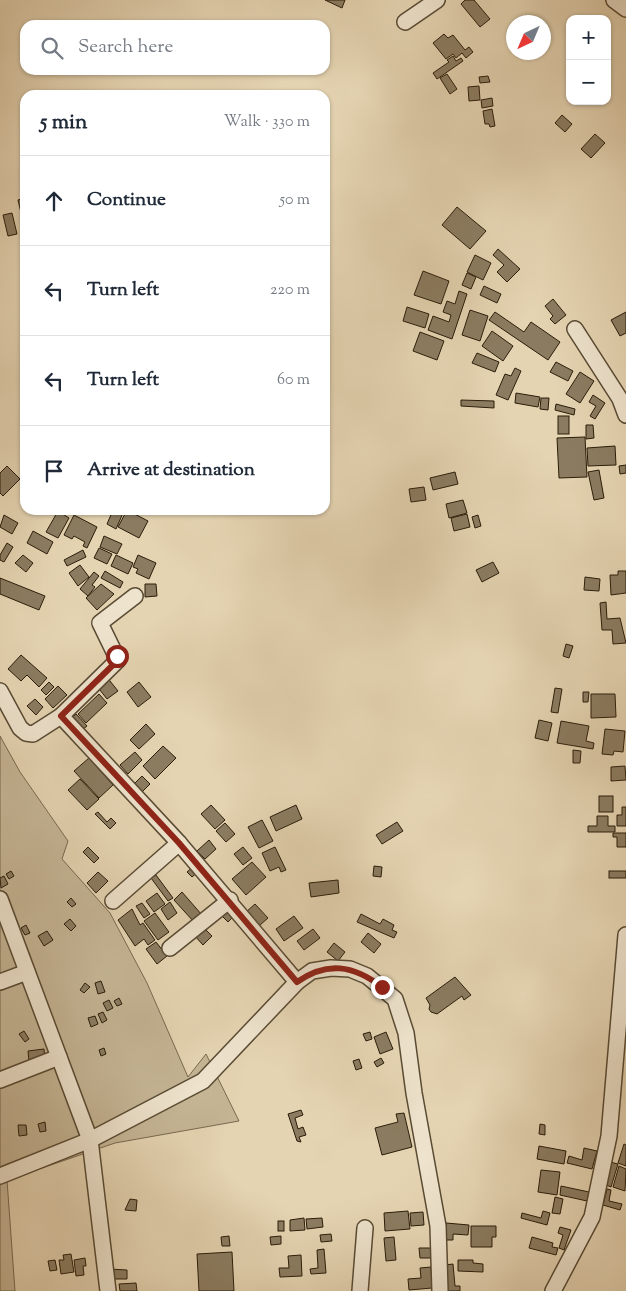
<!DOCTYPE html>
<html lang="en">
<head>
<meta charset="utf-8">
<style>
  body { margin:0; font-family:"Sorts Mill Goudy",serif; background:#f6f6f7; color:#1f2937 }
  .controls { position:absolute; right:15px; top:15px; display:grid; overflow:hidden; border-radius:10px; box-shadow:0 1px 4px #0004 }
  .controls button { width:45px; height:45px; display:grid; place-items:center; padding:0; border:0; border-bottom:1px solid #e0e1e3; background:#fff; color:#1f2937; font:25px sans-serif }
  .compass { position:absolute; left:506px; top:15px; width:45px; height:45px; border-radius:50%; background:#fff; box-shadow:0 1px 4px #0004; rotate:224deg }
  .stop { position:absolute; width:15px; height:15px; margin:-11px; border:4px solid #8f2418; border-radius:50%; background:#fff }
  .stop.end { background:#8f2418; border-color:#fff; box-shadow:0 1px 5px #0008 }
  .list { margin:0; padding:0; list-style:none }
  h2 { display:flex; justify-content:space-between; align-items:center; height:65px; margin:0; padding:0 20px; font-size:21px }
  h2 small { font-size:16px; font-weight:400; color:#747a83 }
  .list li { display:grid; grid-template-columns:32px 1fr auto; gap:15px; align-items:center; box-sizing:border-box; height:90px; padding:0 20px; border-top:1px solid #e0e1e3 }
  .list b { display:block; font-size:19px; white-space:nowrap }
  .list em { font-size:16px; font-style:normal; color:#747a83 }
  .icon { flex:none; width:28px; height:28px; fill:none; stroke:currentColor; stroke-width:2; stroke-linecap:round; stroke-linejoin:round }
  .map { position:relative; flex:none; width:626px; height:1291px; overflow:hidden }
  .search { position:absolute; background:#fff; box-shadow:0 1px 4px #0004; left:20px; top:20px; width:310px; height:55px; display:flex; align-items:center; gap:12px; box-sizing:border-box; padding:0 18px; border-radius:15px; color:#747a83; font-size:19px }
  .panel { position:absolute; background:#fff; box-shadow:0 1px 4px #0004; left:20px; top:90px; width:310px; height:425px; border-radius:15px }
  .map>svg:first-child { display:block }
  .green { fill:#c5b595; stroke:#786950 }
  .building { fill:#8b7c61; stroke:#2a1d0a }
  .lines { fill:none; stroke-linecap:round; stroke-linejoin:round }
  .minor-casing { stroke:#594b34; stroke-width:18 }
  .minor { stroke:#eee3cd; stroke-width:15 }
  .route { stroke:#8f2418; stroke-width:6 }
</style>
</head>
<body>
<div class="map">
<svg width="626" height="1291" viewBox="0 0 626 1291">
  <rect width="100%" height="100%" fill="#e5d4b2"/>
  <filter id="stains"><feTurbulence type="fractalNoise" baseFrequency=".004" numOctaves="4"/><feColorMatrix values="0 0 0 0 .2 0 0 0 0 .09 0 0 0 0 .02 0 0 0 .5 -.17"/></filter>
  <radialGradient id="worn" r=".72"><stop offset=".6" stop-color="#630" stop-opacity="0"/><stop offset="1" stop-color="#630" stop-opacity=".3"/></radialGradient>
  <!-- green -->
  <path class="green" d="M0,736L20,772L68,841L62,859L110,913L147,983L188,1077L206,1054L239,1121L115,1143L7,1180L15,1291H0Z"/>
  <!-- building -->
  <g class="building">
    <path d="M325,0H345L342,8Z"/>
    <path d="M465,0H474L490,19L480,27L461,4Z"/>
    <path d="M444,34L448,38L453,35L465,50L469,47L473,52L466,58L462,53L456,58L453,54L446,59L433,43Z"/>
    <path d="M453,56L456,61L461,58L463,61L437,79L433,73L449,62L447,60Z"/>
    <path d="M447,74L457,89L450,94L440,78Z"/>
    <path d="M488,76L490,82L480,83L479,77Z"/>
    <path d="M479,86L480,100L469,101L468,87Z"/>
    <path d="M492,98L493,106L482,108L481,100Z"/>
    <path d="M492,109L495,126L490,127L489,124H485L483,111Z"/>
    <path d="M562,115L572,124L565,132L555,123Z"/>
    <path d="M595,134L605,143L591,158L581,149Z"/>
    <path d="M24,198L25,225H24L18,200Z"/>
    <path d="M457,207L486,231L470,249L442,225Z"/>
    <path d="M12,213L17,234L8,236L3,215Z"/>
    <path d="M498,249L520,269L507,282L497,272L504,265L493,255Z"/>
    <path d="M475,255L491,263L483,280L467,272Z"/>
    <path d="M423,271L449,281L441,304L414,295Z"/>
    <path d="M467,273L476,277L471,289L462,285Z"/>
    <path d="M484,286L501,294L497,303L480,295Z"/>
    <path d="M459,291L467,294L452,339L428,330L433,316L449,322L451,315L443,312L447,301L455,304Z"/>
    <path d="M553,299L566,315L555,324L550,319L553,316L545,306Z"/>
    <path d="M407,307L429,314L425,328L403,321Z"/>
    <path d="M470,310L488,316L480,341L462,335Z"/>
    <path d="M495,312L524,332L531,322L560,342L548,360L489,320Z"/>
    <path d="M626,312V333L620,336L611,320Z"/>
    <path d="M492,331L513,346L503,361L482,346Z"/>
    <path d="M420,332L444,341L437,360L413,351Z"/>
    <path d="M477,353L499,362L495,372L472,363Z"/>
    <path d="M556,362L573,371L568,381L550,372Z"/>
    <path d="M515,368L521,371L508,400L496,395L505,374L511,376Z"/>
    <path d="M580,372L594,381L580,403L566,394Z"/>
    <path d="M516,393L540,397L538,407L515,403Z"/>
    <path d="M593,395L605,403L595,419L590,416L596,406L589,402Z"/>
    <path d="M541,398H549L548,410L540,409Z"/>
    <path d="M461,400L494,401V408L461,406Z"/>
    <path d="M556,404L575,409L574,415L555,410Z"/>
    <rect x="558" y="416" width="11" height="18"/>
    <path d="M586,425H593L594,438L586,439Z"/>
    <path d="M585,437L587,477L559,478L557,438Z"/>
    <path d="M615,446L616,465L588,466L587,448Z"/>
    <path d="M626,465V473L620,474L619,466Z"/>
    <path d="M7,466L20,479L3,496L0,493V473Z"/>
    <path d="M599,470L604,498L594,500L588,472Z"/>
    <path d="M455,472L458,484L433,490L430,478Z"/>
    <path d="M424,487L426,500L411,502L409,489Z"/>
    <path d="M463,500L467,513L449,518L446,504Z"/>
    <path d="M113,510L123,513L116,529L107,524Z"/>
    <path d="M127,510L148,521L139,538L118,527Z"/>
    <path d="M58,511L69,518L58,538L46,532Z"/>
    <path d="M467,514L470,527L454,531L451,518Z"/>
    <path d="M4,515L18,523L12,534L0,527Z"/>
    <path d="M74,515L97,527L87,548L83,546L85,542L74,536L72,539L64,535Z"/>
    <path d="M478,515L481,526L475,528L472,517Z"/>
    <path d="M33,531L53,542L47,554L27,543Z"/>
    <path d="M104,536L122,544L117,554L100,547Z"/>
    <path d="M7,543L13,547L4,562L0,560V555Z"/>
    <path d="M99,548L112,554L107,564L94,558Z"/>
    <path d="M83,550L86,557L67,566L64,560Z"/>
    <path d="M23,555L33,563L26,572L15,563Z"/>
    <path d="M116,555L133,563L128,574L111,566Z"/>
    <path d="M138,555L156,563L149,579L136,573L138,569L133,567Z"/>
    <path d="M493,562L499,573L482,582L476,570Z"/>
    <path d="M80,565L89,577L78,586L69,573Z"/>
    <path d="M105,571L123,582L120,588L101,578Z"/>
    <path d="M618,571H626V593L611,595L610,575H618Z"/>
    <path d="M94,572L99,576L92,585L95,587L88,596L80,589Z"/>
    <path d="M585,577L600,579L599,591L584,590Z"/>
    <path d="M0,578L45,596L39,610L0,594Z"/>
    <path d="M101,584L114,594L97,610L86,598Z"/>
    <path d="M145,584H156L157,596L145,597Z"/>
    <path d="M606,602L607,619L620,618L626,643L613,644L612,630H602L600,603Z"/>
    <path d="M566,644L573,646L569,658L563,656Z"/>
    <path d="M21,655L47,678L39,687L27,675L21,681L8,669Z"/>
    <path d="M106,676L118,691L107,699L96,685Z"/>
    <path d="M49,682L54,687L46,695L41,690Z"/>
    <path d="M139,682L151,697L138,707L127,692Z"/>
    <path d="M58,686L67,695L53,708L45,699Z"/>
    <path d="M555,688L562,689L558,713L551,712Z"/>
    <path d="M583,692H589L588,702H583Z"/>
    <path d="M99,694L107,703L86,723L78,714Z"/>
    <path d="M591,694H615L616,717L591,718Z"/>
    <path d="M35,699L43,707L36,715L27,706Z"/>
    <path d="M76,714L87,726L81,731L70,720Z"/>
    <path d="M539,720L552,723L548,741L535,738Z"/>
    <path d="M561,721L589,726L586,741L594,743L593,749L557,743Z"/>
    <path d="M146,724L155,734L139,749L130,740Z"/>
    <path d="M605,729L625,731L623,752L614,751L613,755L602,754Z"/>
    <path d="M163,746L176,758L155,779L143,766Z"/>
    <path d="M573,750L581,751L580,763H573Z"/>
    <path d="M135,752L142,760L128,774L120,765Z"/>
    <path d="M89,758L113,785L99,798L74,771Z"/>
    <path d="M625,766L626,780L611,781V767Z"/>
    <path d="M142,776L150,784L141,793L133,785Z"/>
    <path d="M80,779L99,799L87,810L68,790Z"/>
    <rect x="599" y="796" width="14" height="16"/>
    <path d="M211,805L225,820L215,829L201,814Z"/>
    <path d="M296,805L302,819L276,831L270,817Z"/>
    <path d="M622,807H626V826H617V815H622Z"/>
    <path d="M98,812L107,822L111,818L116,823L110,829L95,814Z"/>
    <path d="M597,816H608V826H615V832H588V826H597Z"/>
    <path d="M262,820L273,841L259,848L248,827Z"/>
    <path d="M397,822L403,831L382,844L376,835Z"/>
    <path d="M225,823L235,834L226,842L216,831Z"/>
    <path d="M613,833H626V847H617V837H613Z"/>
    <path d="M209,840L216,849L205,859L197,851Z"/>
    <path d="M88,847L99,858L94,863L83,852Z"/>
    <path d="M243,847L252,858L243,865L234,854Z"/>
    <path d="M275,847L286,870L281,872L279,867L270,871L262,853Z"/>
    <path d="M252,862L266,877L246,895L232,879Z"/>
    <path d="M195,865L199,871L192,877L187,872Z"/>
    <path d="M374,866L382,867L381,877L373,876Z"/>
    <path d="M11,871L14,876L9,879L6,874Z"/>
    <rect x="609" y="871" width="17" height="7"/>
    <path d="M98,872L108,881L96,893L87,883Z"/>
    <path d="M156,875L173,898L168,901L151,878Z"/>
    <path d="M4,876L8,884L1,888L0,878Z"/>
    <path d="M338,880L339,893L311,897L309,883Z"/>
    <path d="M182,892L202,915L194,922L174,900Z"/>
    <path d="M157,893L165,904L154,912L146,901Z"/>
    <path d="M71,898L76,904L72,907L67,902Z"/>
    <path d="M170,902L177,913L168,920L161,909Z"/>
    <path d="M142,903L150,914L144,918L136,906Z"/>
    <path d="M255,904L268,918L259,926L246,912Z"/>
    <path d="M227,905L236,914L228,922L219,913Z"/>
    <path d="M132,909L140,925L143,923L155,940L148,945L144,939L135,946L118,920Z"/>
    <path d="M155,913L169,932L158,940L144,921Z"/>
    <path d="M361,914L380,924L383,919L394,925L392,930L397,932L394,938L357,922Z"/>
    <path d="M294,916L303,928L284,941L276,929Z"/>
    <path d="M70,919L76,926L71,931L64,924Z"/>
    <path d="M26,925L30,933L25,935L21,928Z"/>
    <path d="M203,927L212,936L203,945L194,935Z"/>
    <path d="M313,929L320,938L304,950L297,941Z"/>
    <path d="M47,931L53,940L44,946L38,936Z"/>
    <path d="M368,933L381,944L374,953L361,942Z"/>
    <path d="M156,942L167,956L157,964L146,949Z"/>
    <path d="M334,943L345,952L338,961L327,952Z"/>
    <path d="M455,977L471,995L464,1000L462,996L437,1014L431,1012L429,1009L430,1005L426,998Z"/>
    <path d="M101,981L105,992L98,994L95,983Z"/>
    <path d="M85,983L90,987L84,993L80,990Z"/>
    <path d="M119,998L122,1004L117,1006L114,1001Z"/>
    <path d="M109,1000L113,1008L107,1011L103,1003Z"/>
    <path d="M103,1012L107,1020L102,1023L98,1014Z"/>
    <path d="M95,1016L98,1024L91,1027L88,1018Z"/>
    <path d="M24,1031L29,1039L25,1042L19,1034Z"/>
    <path d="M370,1032L372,1039L366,1041L363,1034Z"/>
    <path d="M386,1032L393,1049L380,1054L374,1037Z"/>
    <path d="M104,1048L106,1054L101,1056L99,1050Z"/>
    <path d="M44,1049L45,1061L29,1062L28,1051Z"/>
    <path d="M381,1058L384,1063L377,1067L374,1062Z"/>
    <path d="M359,1059L362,1068L356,1070L353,1061Z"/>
    <path d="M301,1110L303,1115L295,1118L298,1129L303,1127L306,1135L299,1137L301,1142L297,1141L288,1114Z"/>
    <path d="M404,1113L412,1147L382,1155L375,1128L398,1122L396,1114Z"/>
    <path d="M45,1122L46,1131L40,1132L38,1124Z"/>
    <path d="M540,1124L545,1125V1135L539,1134Z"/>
    <path d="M18,1125H26L27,1135L19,1136Z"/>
    <path d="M624,1144L626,1145V1166L618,1163Z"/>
    <path d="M539,1146L566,1151L564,1164L537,1159Z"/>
    <path d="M584,1148L597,1151L592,1169L567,1163L569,1156L582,1160Z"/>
    <path d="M610,1162L618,1164L611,1187L604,1184Z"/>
    <path d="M619,1166L626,1169L625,1191L613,1187Z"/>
    <path d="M541,1170L560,1172L557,1195L538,1192Z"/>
    <path d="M561,1186L589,1192L587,1201L560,1195Z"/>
    <path d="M607,1189L611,1190L609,1201L622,1204L620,1210L603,1205Z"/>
    <path d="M555,1197L563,1199L560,1214L552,1213Z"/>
    <path d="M130,1199L137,1200L136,1211L125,1210Z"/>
    <path d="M408,1211L410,1229L385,1231L384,1213Z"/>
    <path d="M543,1211L550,1213L547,1225L521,1218L522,1213L541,1218Z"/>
    <path d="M423,1212L424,1225L411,1226L410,1213Z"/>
    <path d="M304,1218L305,1230L290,1231V1220Z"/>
    <path d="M322,1218L323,1227L307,1229L306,1219Z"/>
    <rect x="278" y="1221" width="6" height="10"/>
    <path d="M446,1223L469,1225L468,1235L453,1234V1240H446Z"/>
    <path d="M471,1226H496V1237H492V1247H471Z"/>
    <path d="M560,1227L571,1230L564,1250L559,1248L563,1235L558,1233Z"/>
    <path d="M331,1234L332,1241L321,1242L320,1235Z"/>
    <path d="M229,1236L230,1246H222L221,1237Z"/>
    <path d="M281,1236V1244L271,1245L270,1237Z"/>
    <path d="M394,1237L396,1260L386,1261L384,1238Z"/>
    <path d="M532,1237L553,1243L552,1247L558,1248L556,1255L529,1248Z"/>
    <path d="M419,1248H431V1258H420Z"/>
    <path d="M324,1249L326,1273L311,1274L310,1269L318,1268L317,1250Z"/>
    <path d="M232,1252L234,1291H199L197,1254Z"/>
    <path d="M71,1254L74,1272L61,1274L59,1260H64L63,1255Z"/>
    <path d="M301,1255L302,1276L280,1277L279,1268H289L288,1256Z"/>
    <path d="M85,1258L86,1266H83L84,1275L76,1276L74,1260Z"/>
    <path d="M55,1260L57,1270L50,1271L48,1261Z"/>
    <path d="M458,1260H473V1263L483,1264V1272L458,1271Z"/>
    <path d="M453,1264L455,1286H460V1291H447L445,1265Z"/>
    <path d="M431,1267L432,1288L409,1290L408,1279L421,1278L420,1268Z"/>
    <path d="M109,1269L127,1270V1279H109Z"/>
    <path d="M136,1283L137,1291H120L119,1284Z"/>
  </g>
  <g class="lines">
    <!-- minor casing -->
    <g class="minor-casing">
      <g id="minor">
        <path d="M614,0L626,9"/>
        <path d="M405,22L437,0"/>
        <path d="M575,329L620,399L626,415"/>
        <path d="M0,691L20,728L26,733L33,734L61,716L179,843L297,982L312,971L331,968L350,969L367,976L395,999L406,1033L414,1093L438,1226L440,1291"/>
        <path d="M61,716L118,660L100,623L135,596"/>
        <path d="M0,899L90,1140L108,1291"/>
        <path d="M113,901L179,843"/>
        <path d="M170,948L230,900"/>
        <path d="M0,982L27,972"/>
        <path d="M0,1080L59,1057"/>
        <path d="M0,1176L90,1140L203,1081L297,982"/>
        <path d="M360,1291L365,1228"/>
        <path d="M553,1291L592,1217L609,1136L626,935"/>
      </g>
    </g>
    <!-- minor -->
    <use href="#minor" class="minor"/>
  </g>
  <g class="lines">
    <!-- route -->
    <path class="route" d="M117,656L116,662L61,716L179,843L297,982C327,961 353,965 382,987"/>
  </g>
  <rect width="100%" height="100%" filter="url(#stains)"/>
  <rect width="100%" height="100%" fill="url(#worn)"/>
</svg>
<div class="controls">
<button>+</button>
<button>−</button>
</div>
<svg class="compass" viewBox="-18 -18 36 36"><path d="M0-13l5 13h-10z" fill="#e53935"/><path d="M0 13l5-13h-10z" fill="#747a83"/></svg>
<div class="stop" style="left:117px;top:656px"></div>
<div class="stop end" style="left:382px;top:987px"></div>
<div class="search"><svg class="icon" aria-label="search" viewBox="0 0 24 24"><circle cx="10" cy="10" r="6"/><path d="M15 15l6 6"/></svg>Search here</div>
<section class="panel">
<h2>5 min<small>Walk · 330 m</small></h2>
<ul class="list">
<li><svg class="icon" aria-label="ahead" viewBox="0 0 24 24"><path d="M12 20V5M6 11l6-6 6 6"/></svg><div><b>Continue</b></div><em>50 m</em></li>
<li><svg class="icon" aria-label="left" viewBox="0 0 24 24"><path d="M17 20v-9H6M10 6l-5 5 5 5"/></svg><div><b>Turn left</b></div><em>220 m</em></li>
<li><svg class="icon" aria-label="left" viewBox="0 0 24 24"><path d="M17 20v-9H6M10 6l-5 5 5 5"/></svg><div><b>Turn left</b></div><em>60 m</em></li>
<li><svg class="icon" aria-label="arrive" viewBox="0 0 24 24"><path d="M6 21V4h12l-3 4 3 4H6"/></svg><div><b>Arrive at destination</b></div></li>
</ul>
</section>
</div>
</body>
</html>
